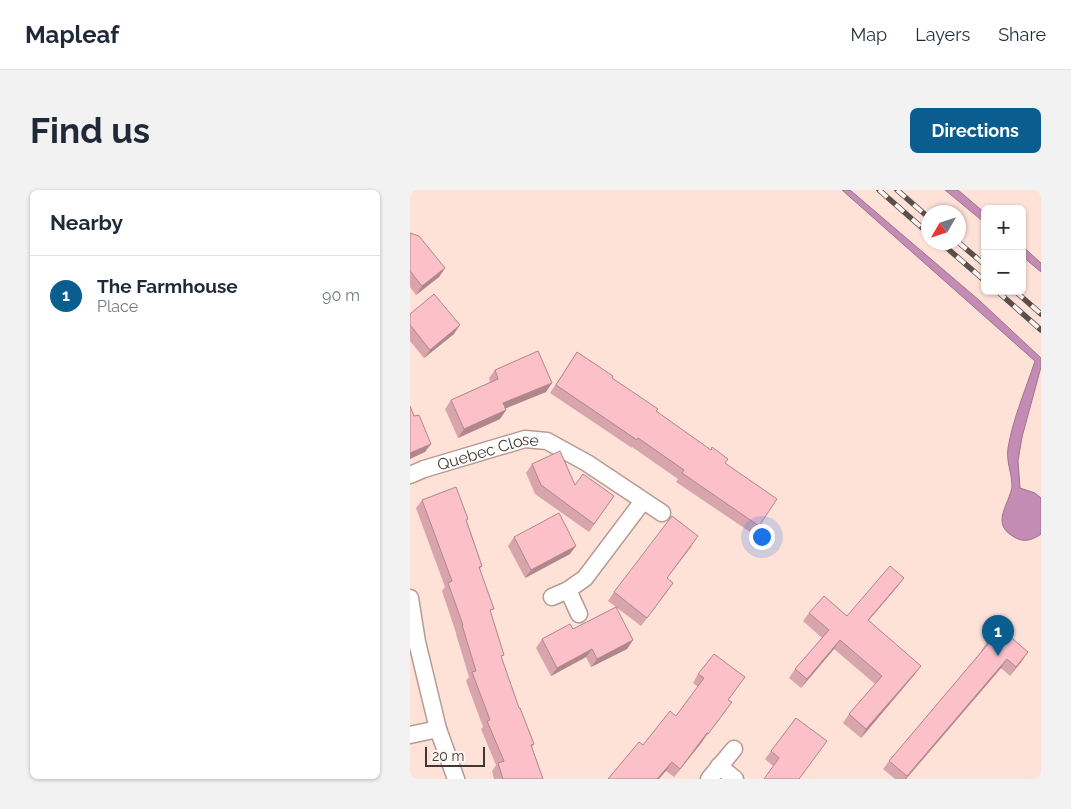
<!DOCTYPE html>
<html lang="en">
<head>
<meta charset="utf-8">
<style>
  body { margin:0; font-family:Raleway,sans-serif; background:#f2f2f3; color:#1f2937 }
  .controls { position:absolute; right:15px; top:15px; display:grid; overflow:hidden; border-radius:8px; box-shadow:0 1px 4px #0004 }
  .controls button { width:45px; height:45px; display:grid; place-items:center; padding:0; border:0; border-bottom:1px solid #e0e1e3; background:#fff; color:#1f2937; font:25px sans-serif }
  .compass { position:absolute; left:511px; top:15px; width:45px; height:45px; border-radius:50%; background:#fff; box-shadow:0 1px 4px #0004; rotate:231deg }
  .scale { position:absolute; left:15px; bottom:12px; width:60px; box-sizing:border-box; padding-left:5px; border:2px solid #413632; border-top:0; font-size:14px; line-height:18px; white-space:nowrap; color:#413632; -webkit-text-stroke:4px #fbf5f3; paint-order:stroke }
  .you { position:absolute; left:351px; top:346px; width:18px; height:18px; margin:-12px; border:4px solid #fff; border-radius:50%; background:#1a73e8; box-shadow:0 0 0 8px #1a73e833 }
  .badge { display:grid; place-items:center; width:32px; height:32px; border-radius:50%; background:#0a5d8f; color:#fff; font-size:16px; font-weight:700 }
  .pin { position:absolute; translate:-50% -41px; filter:drop-shadow(0 1px 2px #0008) }
  .pin::after { content:''; position:absolute; top:26px; width:18px; height:15px; background:inherit; clip-path:polygon(0 0,100% 0,50% 100%) }
  .list { margin:0; padding:0; list-style:none }
  h2 { display:flex; justify-content:space-between; align-items:center; height:65px; margin:0; padding:0 20px; font-size:21px }
  h2 small { font-size:16px; font-weight:400; color:#747a83 }
  .list li { display:grid; grid-template-columns:32px 1fr auto; gap:15px; align-items:center; box-sizing:border-box; height:80px; padding:0 20px; border-top:1px solid #e0e1e3 }
  .list b { display:block; font-size:19px; white-space:nowrap }
  .list p { margin:0; font-size:16px; white-space:nowrap; color:#747a83 }
  .list em { font-size:16px; font-style:normal; color:#747a83 }
  .map { position:relative; flex:none; width:631px; height:589px; overflow:hidden; border-radius:8px }
  header { display:flex; align-items:center; gap:30px; box-sizing:border-box; height:70px; padding:0 25px; background:#fff; border-bottom:1px solid #e0e1e3 }
  header strong { font-size:24px }
  nav { display:flex; gap:28px; margin-inline-start:auto; font-size:18px }
  .intro { display:flex; align-items:center; justify-content:space-between; box-sizing:border-box; height:120px; padding:0 30px }
  h1 { margin:0; font-size:35px }
  .button { padding:12px 22px; border-radius:8px; background:#0a5d8f; color:#fff; font-size:18px; font-weight:700 }
  main { display:flex; gap:30px; padding:0 30px }
  aside { flex:1; background:#fff; border-radius:8px; box-shadow:0 1px 4px #0004 }
  .map>svg:first-child { display:block }
  .water { fill:#c48cb4; stroke:#9d728d }
  .lines { fill:none; stroke-linecap:round; stroke-linejoin:round }
  .street-casing { stroke:#b69b92; stroke-width:19 }
  .street { stroke:#fff; stroke-width:16 }
  .rail-casing { stroke:#5c4f4a; stroke-width:5.5 }
  .rail { stroke:#fbf5f3; stroke-width:4; stroke-dasharray:11; stroke-linecap:butt }
  .wall { fill:#d9a5ad }
  .shaded-wall { fill:#b0868d }
  .building { fill:#fcc0c9; stroke:#b0868d }
  .labels { text-anchor:middle; dominant-baseline:central; stroke-width:4; stroke-linejoin:round; paint-order:stroke }
  .street-label { font-size:16px; fill:#413632; stroke:#fbf5f3 }
</style>
</head>
<body>
<header>
<strong>Mapleaf</strong>
<nav><a>Map</a><a>Layers</a><a>Share</a></nav>
</header>
<div class="intro"><h1>Find us</h1><a class="button">Directions</a></div>
<main>
<aside>
<h2>Nearby<small></small></h2>
<ul class="list">
<li><span class="badge">1</span><div><b>The Farmhouse</b><p>Place</p></div><em>90 m</em></li>
</ul>
</aside>
<div class="map">
<svg width="631" height="589" viewBox="0 0 631 589">
  <rect width="100%" height="100%" fill="#fee2d8"/>
  <!-- water -->
  <g class="water">
    <path d="M432,0H440L570,111L631,168V177L612,247L608,271L610,298L625,303L631,308V344C624,349 615,353 606,348C585,337 592,325 599,307C600,303 602,300 602,296C602,283 596,272 598,258C603,228 616,199 625,171Z"/>
    <path d="M535,0H548L575,23V33Z"/>
    <path d="M612,56L631,73V82L612,66Z"/>
  </g>
  <g class="lines">
    <!-- street casing -->
    <g class="street-casing">
      <g id="street">
        <path id="s1" d="M0,285L14,279L115,249L137,251L177,273L252,323"/>
        <path d="M158,400L169,424"/>
        <path d="M142,407L158,400L175,388L233,311"/>
        <path d="M0,408L7,452L28,539L46,589"/>
        <path d="M0,545L28,539"/>
        <path d="M309,576L325,589"/>
        <path d="M299,589L324,559"/>
      </g>
    </g>
    <!-- street -->
    <use href="#street" class="street"/>
    <!-- rail casing -->
    <g class="rail-casing">
      <g id="rail">
        <path d="M469,0L518,43"/>
        <path d="M487,0L518,27"/>
        <path d="M530,52L575,91"/>
        <path d="M548,52L575,75"/>
        <path d="M587,101L631,140"/>
        <path d="M605,101L631,124"/>
      </g>
    </g>
    <!-- rail -->
    <use href="#rail" class="rail"/>
  </g>
  <!-- wall -->
  <g class="wall">
    <path d="M0,43L35,78L29,87L6,105L0,97Z"/>
    <path d="M0,124L44,144L14,168L0,151Z"/>
    <path d="M167,162L315,273L349,336L343,344L266,292L268,289L222,257V258L140,203Z"/>
    <path d="M85,180L136,202L95,218L96,220L90,229L48,248L35,219L41,210L80,192L79,188Z"/>
    <path d="M122,274L165,295L204,306L179,342L125,304L116,283Z"/>
    <path d="M12,310L57,331L72,376L70,379L81,423L92,469L109,518L124,554L122,557L133,589H84L82,581L86,575L71,539L73,537L56,491L59,487L46,444V443L32,401L35,397L6,318Z"/>
    <path d="M104,347L160,364L115,388L98,356Z"/>
    <path d="M283,355L257,388V402L231,436L198,411L204,402Z"/>
    <path d="M488,396L459,430L505,484L451,548L433,533L439,524L465,494L424,459L391,498L379,488L385,479L412,448L393,431L399,423L437,426Z"/>
    <path d="M163,439L223,450L217,459L181,477L176,467L141,486L126,458L132,449Z"/>
    <path d="M577,452L618,462L600,486L591,478L496,589H485L473,579L479,571L572,461H571Z"/>
    <path d="M288,484L335,487L318,510L316,521L292,552L264,587L256,581L233,555L266,526L288,497L283,493Z"/>
    <path d="M386,528L390,589L363,576L355,569Z"/>
  </g>
  <!-- shaded-wall -->
  <g class="shaded-wall">
    <path d="M35,78L29,87L6,105L12,96Z"/>
    <path d="M50,135L44,144L14,168L20,160Z"/>
    <path d="M142,193L136,202L87,222L93,213Z"/>
    <path d="M96,220L90,229L48,248L54,239Z"/>
    <path d="M21,254L15,262L0,269V263Z"/>
    <path d="M166,356L160,364L115,388L121,380Z"/>
    <path d="M494,388L488,396L452,438L458,430Z"/>
    <path d="M223,450L217,459L181,477L187,469Z"/>
    <path d="M430,450L424,459L391,498L397,489Z"/>
    <path d="M182,459L176,467L141,486L147,478Z"/>
    <path d="M618,462L612,471L600,486L606,477Z"/>
    <path d="M597,469L591,478L496,589H495Z"/>
    <path d="M511,476L505,484L451,548L456,539Z"/>
    <path d="M297,543L292,552L264,587Z"/>
    <path d="M262,572L256,581L249,589H247Z"/>
  </g>
  <!-- building -->
  <g class="building">
    <path d="M0,43L9,46L35,78L12,96L0,81Z"/>
    <path d="M24,104L50,135L20,160L0,135V124Z"/>
    <path d="M128,161L142,193L93,213L96,220L54,239L41,210L88,189L85,180Z"/>
    <path d="M167,162L203,186L202,188L248,219L246,221L301,260L302,257L318,269L315,273L367,309L349,336L272,283L274,280L228,248L227,250L146,195Z"/>
    <path d="M0,216L4,226L9,225L21,254L0,263Z"/>
    <path d="M150,261L165,295L173,284L204,306L184,334L131,295L122,274Z"/>
    <path d="M46,297L58,329L56,330L72,376L69,377L84,419L80,420L94,465L91,466L109,518H110L124,554L121,555L133,589H93L88,573L94,571L77,531L80,530L62,482L66,481L52,435H53L38,393L42,391L12,310Z"/>
    <path d="M149,323L166,356L121,380L104,347Z"/>
    <path d="M262,326L288,346L257,388L263,393L237,428L204,402Z"/>
    <path d="M480,376L494,388L458,430L511,476L456,539L439,524L472,486L430,450L397,489L385,479L419,440L399,423L414,406L437,426Z"/>
    <path d="M206,417L223,450L187,469L182,459L147,478L132,449L160,434L163,439Z"/>
    <path d="M589,437L618,462L606,477L597,469L497,586L479,571L578,454L577,452Z"/>
    <path d="M304,464L335,487L318,510L322,512L298,544L297,543L270,579L262,572L247,589H198L229,552L233,555L260,521L266,526L294,488L288,484Z"/>
    <path d="M386,528L417,551L389,589H354L369,568L361,561Z"/>
  </g>
  <g class="labels">
    <!-- street labels -->
    <g class="street-label">
      <text stroke="none"><textPath href="#s1" startOffset="82">Quebec Close</textPath></text>
    </g>
  </g>
</svg>
<div class="controls">
<button>+</button>
<button>−</button>
</div>
<svg class="compass" viewBox="-18 -18 36 36"><path d="M0-13l5 13h-10z" fill="#e53935"/><path d="M0 13l5-13h-10z" fill="#747a83"/></svg>
<div class="scale">20 m</div>
<div class="you"></div>
<div class="pin badge" style="left:588px;top:466px">1</div>
</div>
</main>
</body>
</html>
